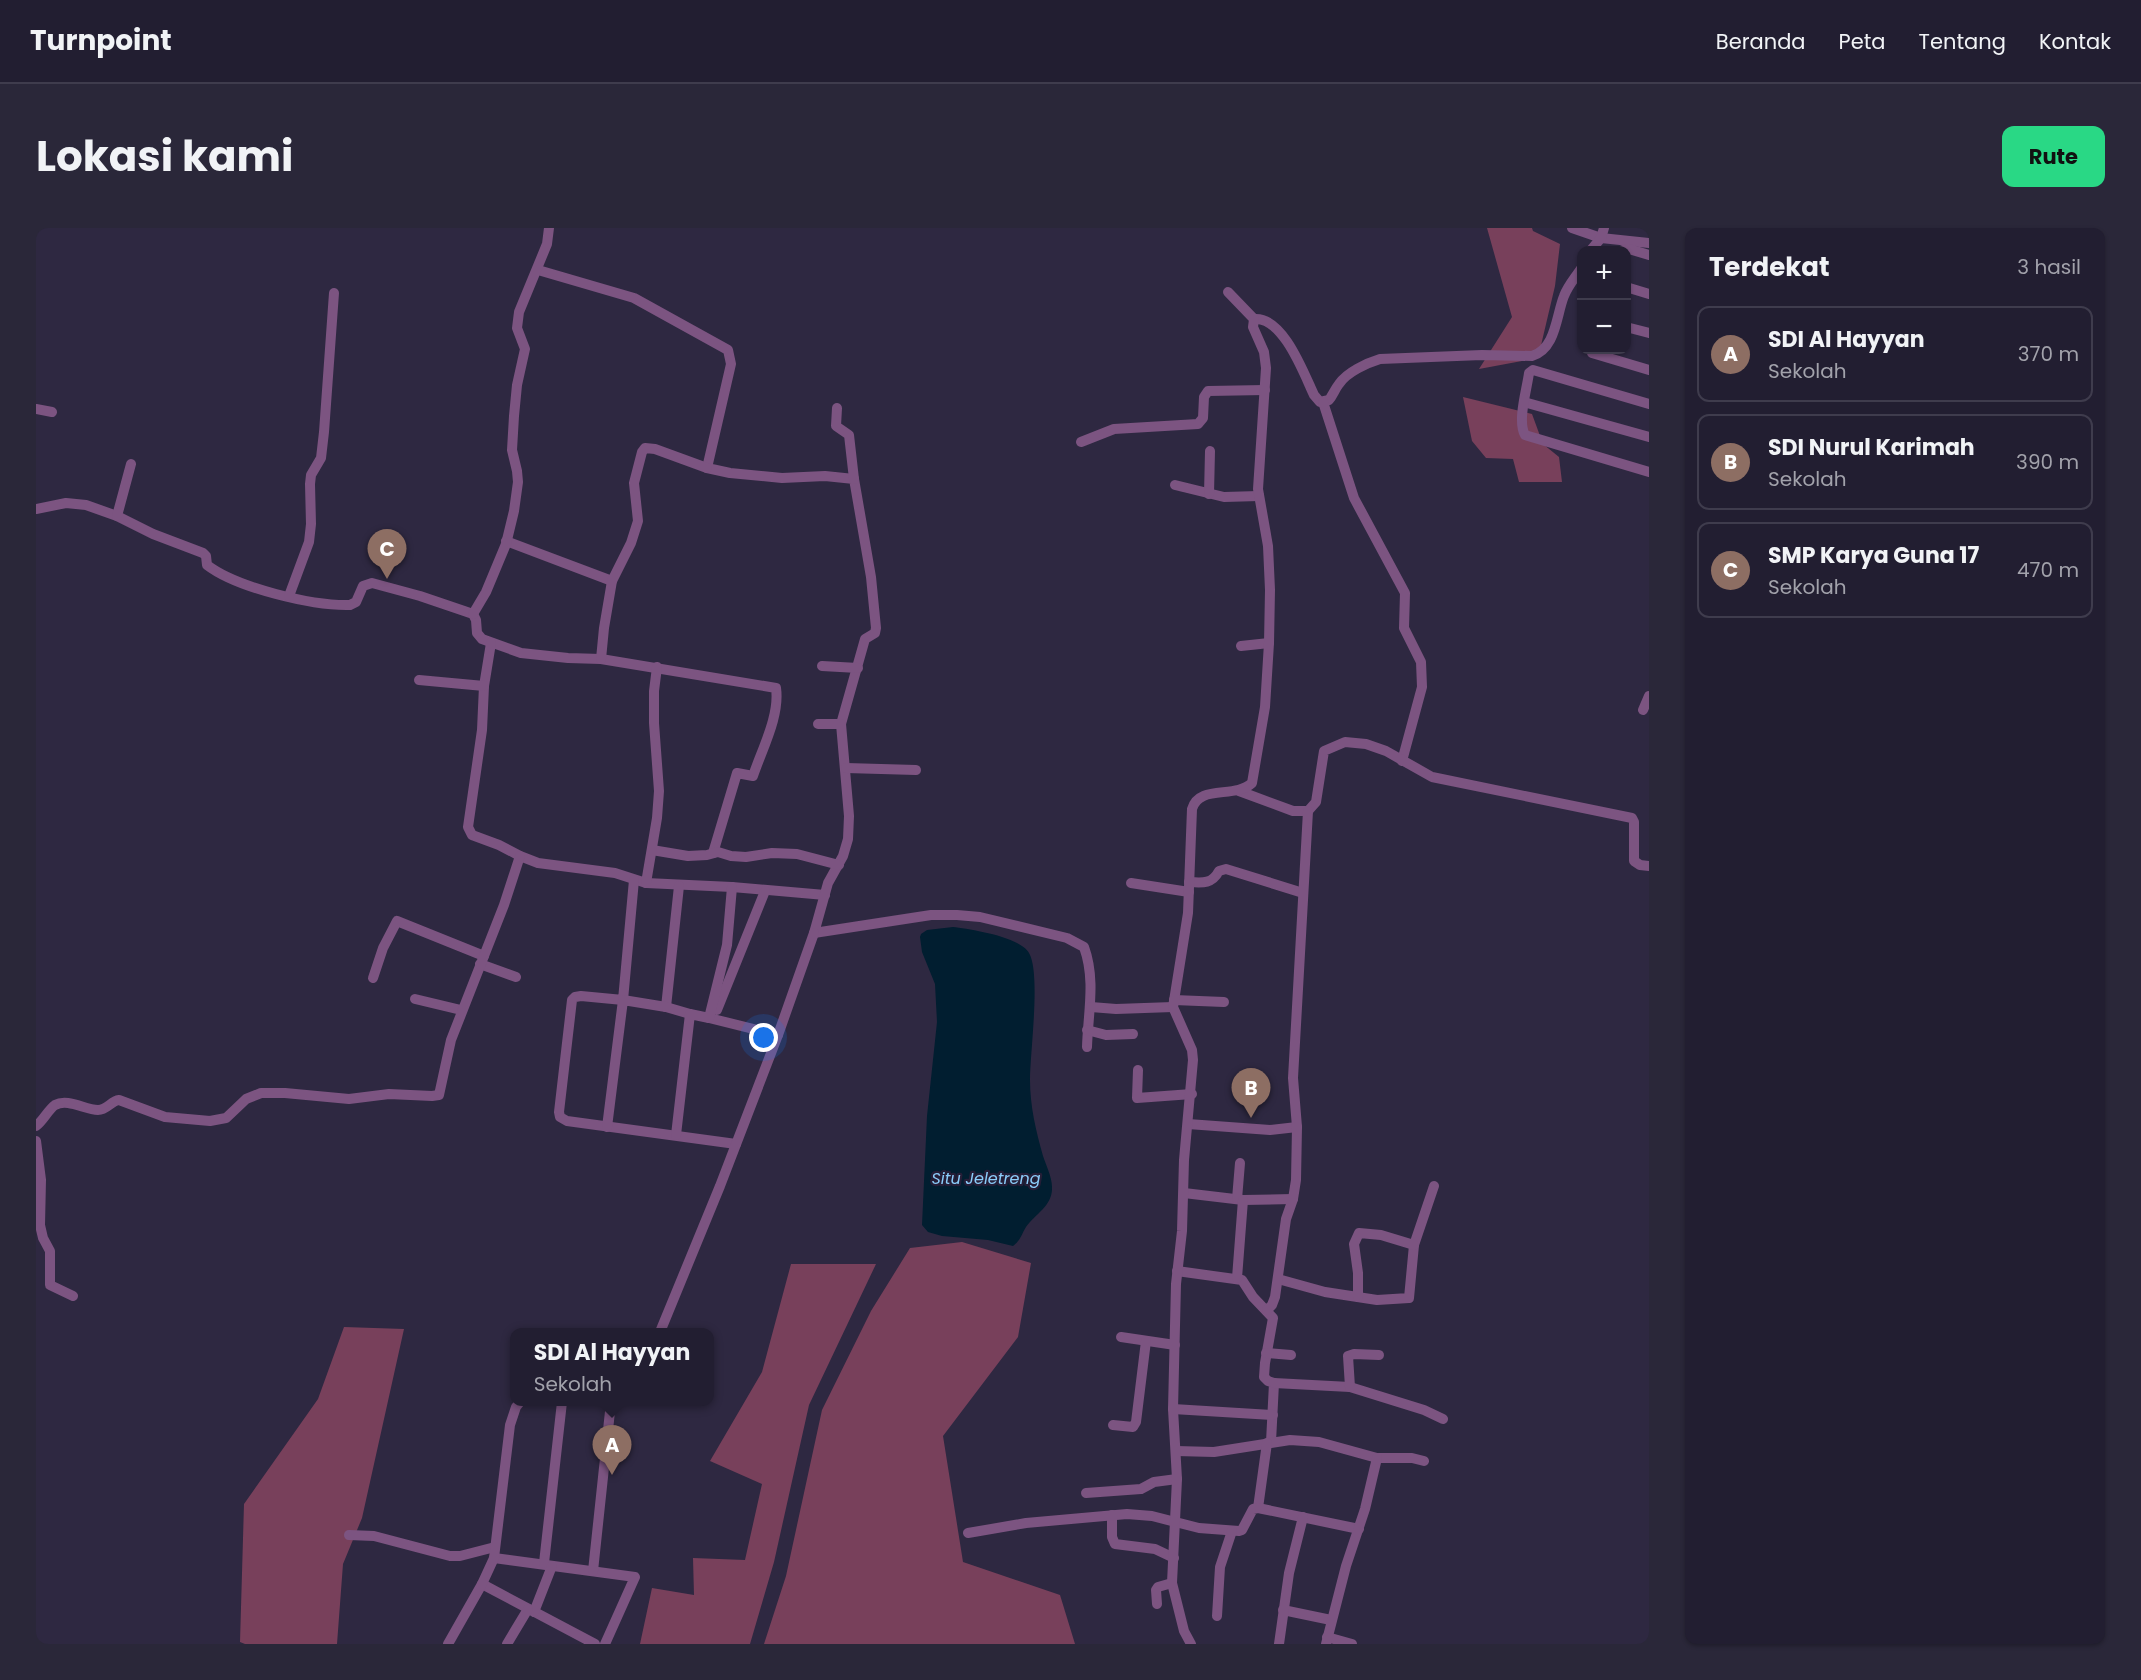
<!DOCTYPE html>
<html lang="id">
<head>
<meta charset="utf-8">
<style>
  body { margin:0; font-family:Poppins,sans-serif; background:#2a2739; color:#f1f3f6 }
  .controls { position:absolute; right:18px; top:18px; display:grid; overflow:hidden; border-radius:12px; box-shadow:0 2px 4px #0004 }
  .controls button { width:54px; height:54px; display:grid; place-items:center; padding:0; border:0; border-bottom:2px solid #3f3c4d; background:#221e31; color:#f1f3f6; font:30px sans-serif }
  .you { position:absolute; left:728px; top:810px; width:21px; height:21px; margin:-15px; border:4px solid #fff; border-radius:50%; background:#1a73e8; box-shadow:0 0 0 9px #1a73e833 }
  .badge { display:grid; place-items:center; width:39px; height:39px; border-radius:50%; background:#29d885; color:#fff; font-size:20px; font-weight:700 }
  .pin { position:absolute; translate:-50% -50px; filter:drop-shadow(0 2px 3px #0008) }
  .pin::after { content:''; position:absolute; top:32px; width:21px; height:18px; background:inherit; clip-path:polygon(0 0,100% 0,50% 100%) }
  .popup { position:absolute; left:474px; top:1100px; width:204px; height:78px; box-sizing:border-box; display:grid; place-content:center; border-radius:12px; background:#221e31; filter:drop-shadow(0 2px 4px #0005); font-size:20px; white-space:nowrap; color:#a2a2ab }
  .popup b { font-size:22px; color:#f1f3f6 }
  .popup::after { content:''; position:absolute; left:50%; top:100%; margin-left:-12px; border:12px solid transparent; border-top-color:#221e31 }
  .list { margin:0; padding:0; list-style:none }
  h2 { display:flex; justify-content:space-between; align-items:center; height:78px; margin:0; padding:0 24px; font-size:26px }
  h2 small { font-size:20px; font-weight:400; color:#a2a2ab }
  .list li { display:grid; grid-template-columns:39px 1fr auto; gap:18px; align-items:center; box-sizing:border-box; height:96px; margin:0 12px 12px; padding:0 12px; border:2px solid #3f3c4d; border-radius:12px }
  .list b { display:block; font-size:22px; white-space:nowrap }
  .list p { margin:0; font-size:20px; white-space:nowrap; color:#a2a2ab }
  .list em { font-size:20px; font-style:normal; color:#a2a2ab }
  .map { position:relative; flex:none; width:1613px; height:1416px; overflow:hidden; border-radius:12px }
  header { display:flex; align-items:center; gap:36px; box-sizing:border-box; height:84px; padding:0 30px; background:#221e31; border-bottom:2px solid #3f3c4d }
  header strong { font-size:28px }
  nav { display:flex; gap:33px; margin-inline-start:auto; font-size:21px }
  .intro { display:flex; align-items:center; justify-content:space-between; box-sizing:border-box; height:144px; padding:0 36px }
  h1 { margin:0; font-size:42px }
  .button { padding:15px 27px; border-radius:12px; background:#29d885; color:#111; font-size:21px; font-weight:700 }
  main { display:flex; gap:36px; padding:0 36px }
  aside { flex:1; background:#221e31; border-radius:12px; box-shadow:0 2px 4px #0004 }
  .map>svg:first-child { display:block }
  .green { fill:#78405b }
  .water { fill:#011e30 }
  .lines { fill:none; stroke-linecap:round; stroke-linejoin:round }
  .minor { stroke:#7c5481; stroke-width:10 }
  .labels { text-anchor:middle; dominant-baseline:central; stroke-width:4.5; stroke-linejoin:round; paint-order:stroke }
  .water-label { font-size:16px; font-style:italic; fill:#8bcdfa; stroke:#251e37 }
</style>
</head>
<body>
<header>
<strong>Turnpoint</strong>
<nav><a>Beranda</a><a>Peta</a><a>Tentang</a><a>Kontak</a></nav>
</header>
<div class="intro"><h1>Lokasi kami</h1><a class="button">Rute</a></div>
<main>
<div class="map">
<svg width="1613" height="1416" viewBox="0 0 1613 1416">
  <rect width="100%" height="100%" fill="#2e2841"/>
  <!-- green -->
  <g class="green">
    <path d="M1451,0H1496L1497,3L1524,16L1519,58L1502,130L1443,141L1476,89Z"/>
    <path d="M1427,169L1496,186L1507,216L1523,229L1526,254H1483L1477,231L1450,230L1436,213Z"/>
    <path d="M926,1014L995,1035L982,1109L907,1208L927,1334L1024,1367L1039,1416H728L750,1348L786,1182L835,1083L874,1020Z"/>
    <path d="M755,1036H840L773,1177L738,1334L714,1416H604L616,1360L658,1367L657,1330L709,1332L726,1256L674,1233L726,1144Z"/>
    <path d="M308,1099L368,1101L326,1290L307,1336L301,1416H209L204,1414L208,1276L282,1171Z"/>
  </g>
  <!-- water -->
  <path class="water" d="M917,699C934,701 985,709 993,725C1005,746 994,824 994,852C994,878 1000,903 1007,928C1010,937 1016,949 1016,959C1017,978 999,986 990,999C985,1007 985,1012 977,1018L952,1012L906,1008L892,1004L886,997L891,888L901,794L899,756L886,724L884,709L885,706L891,702Z"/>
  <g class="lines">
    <!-- minor -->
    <g class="minor">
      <path d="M1536,0L1565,10L1613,15"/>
      <path d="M1555,22L1565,10L1568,0"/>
      <path d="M1587,22L1593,21L1613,27"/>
      <path d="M502,42L598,70L692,122L695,136L671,240L694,245L746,250L789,248L818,251L835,349L840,400L839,405L829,411L805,496"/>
      <path d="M1590,59L1613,66"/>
      <path d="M1218,91C1247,88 1268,146 1278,167L1284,174L1293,172C1297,167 1299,161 1303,156C1311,144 1331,135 1344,131L1446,127L1496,128C1520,121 1520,88 1528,68C1532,57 1540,49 1546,39"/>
      <path d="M1590,99L1613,105"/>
      <path d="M1557,122L1556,125L1613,142"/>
      <path d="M1287,174L1318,270L1369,365L1368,400L1385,434L1386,459L1366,533"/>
      <path d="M1488,174L1613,209"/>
      <path d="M1613,176L1497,142L1493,145C1491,161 1481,193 1489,207L1613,244"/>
      <path d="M801,180L800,198L813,207L818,251"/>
      <path d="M0,181L16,184"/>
      <path d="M1045,214L1078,201L1162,196L1167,190L1168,169L1172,163L1229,162"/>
      <path d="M1139,257L1188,269L1223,268"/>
      <path d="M1173,266L1174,223"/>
      <path d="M0,281L30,275L50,277L81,288L117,306L167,325L170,328L171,337C201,360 277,378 314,377L320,374L327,358L336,355L384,368L437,386L440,392L441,405L446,411L485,425L532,430L565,431L740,460C744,488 726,521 717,548L701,545L677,625"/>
      <path d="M81,288L95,236"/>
      <path d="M470,313L576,353"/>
      <path d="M253,368L273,314L275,296L274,256L275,247L285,230L288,204L298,65"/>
      <path d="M437,386L450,364L470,316L478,283L482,254L481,243L476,222L478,188L481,157L489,121L481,100L483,84L511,16L513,0"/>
      <path d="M455,415L448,458L446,502L432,599L436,607L463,617L484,628L502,635L579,645L610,655L696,659L789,667"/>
      <path d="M1205,418L1233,415"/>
      <path d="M565,431L568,400L576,353L595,315L602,293L598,255L606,224L609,220L619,221L671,240"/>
      <path d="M786,438L822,440"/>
      <path d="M383,452L448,458"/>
      <path d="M1607,482L1613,468"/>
      <path d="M782,496H805L813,588L812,611L807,628L792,655L778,705L895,687H921L944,689L1031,710L1048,719C1060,752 1052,785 1051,819"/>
      <path d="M810,540L880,542"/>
      <path d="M1203,563L1257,583H1272L1280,574L1288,523L1309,514L1330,516L1350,523L1396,549L1596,590L1598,594V633L1604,637L1613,638"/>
      <path d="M616,622L652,628L671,627L682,624L695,628L710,629L736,625L761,626L803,637"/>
      <path d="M598,652L587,772L545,768L539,769L536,772L523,884L524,889L531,893L700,916"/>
      <path d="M1153,654C1167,655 1176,656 1183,643L1190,641L1267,665"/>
      <path d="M610,655L621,590L623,563L618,495V463L621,439"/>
      <path d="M1095,655L1153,664"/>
      <path d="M444,736L480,749"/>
      <path d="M337,750L347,720L361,693L448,728"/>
      <path d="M379,771L425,782"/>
      <path d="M1138,772L1188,774"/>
      <path d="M630,779L643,658"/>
      <path d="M1055,779L1080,781L1137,779"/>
      <path d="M681,782L729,663"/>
      <path d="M673,790L742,807"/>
      <path d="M1051,802L1070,807L1097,806"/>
      <path d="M1102,842L1101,870L1156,866"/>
      <path d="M1152,896L1234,902L1261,899"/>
      <path d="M0,898C7,893 12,882 19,877C32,870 49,882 62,882C71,882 75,873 83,872L129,889L174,893L190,890L210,871L225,865H249L313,871L353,866L396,868L403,867L415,812L468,677L484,628"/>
      <path d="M571,899L587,772L630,779L654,786"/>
      <path d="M640,907L654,786L673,790L691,717L696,659"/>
      <path d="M0,913L5,952L4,997L7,1010L14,1023V1057L37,1068"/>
      <path d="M1148,965L1207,972L1257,971"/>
      <path d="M1201,971L1204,935"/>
      <path d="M1141,1043L1206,1052L1217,1069L1237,1090L1229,1135L1228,1149L1232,1153L1238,1155L1235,1214"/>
      <path d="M1201,1050L1207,972"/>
      <path d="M1242,1051L1289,1064L1341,1072L1373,1070L1378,1017L1398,958"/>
      <path d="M1322,1069V1045L1318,1016L1323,1005L1345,1007L1378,1017"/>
      <path d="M1231,1082L1236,1077L1239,1069L1250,991L1257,971L1260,952L1261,899L1257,850L1272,583"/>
      <path d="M624,1104L684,958L742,807L778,705"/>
      <path d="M1085,1109L1139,1117"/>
      <path d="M1230,1125L1255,1127"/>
      <path d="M1238,1155L1314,1159L1388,1182L1407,1191"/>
      <path d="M1314,1159L1312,1128L1318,1126L1343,1127"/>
      <path d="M1137,1181L1237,1187"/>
      <path d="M1077,1197L1097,1199L1100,1194L1110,1113"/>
      <path d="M1140,1223L1178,1224L1254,1212L1283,1214L1341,1230H1376L1388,1233"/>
      <path d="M1050,1265L1105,1261L1118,1254L1141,1251"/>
      <path d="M1222,1280L1231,1215"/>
      <path d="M1076,1287V1309L1079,1316L1119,1321L1138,1330"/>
      <path d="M932,1305L990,1295L1091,1286L1116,1288L1163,1300L1203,1303L1206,1302L1217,1281L1222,1280L1323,1301"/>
      <path d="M313,1307L338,1308L414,1328H424L459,1319"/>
      <path d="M458,1330L599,1349L569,1416"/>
      <path d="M508,1335L526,1174"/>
      <path d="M557,1343L575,1174"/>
      <path d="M1136,1355L1148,1403L1155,1416"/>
      <path d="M446,1356L559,1416"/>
      <path d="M1121,1376L1120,1362L1122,1359L1136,1355L1141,1251L1137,1181L1140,1056L1146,1003L1148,932L1157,832L1156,822L1137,779L1152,685L1156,581C1163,556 1199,571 1216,555L1229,479L1233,415L1234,362L1232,318L1222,261L1230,140L1228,124L1217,99L1218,91L1192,64"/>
      <path d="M1247,1382L1295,1392"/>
      <path d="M498,1384L516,1338"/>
      <path d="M1181,1388L1184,1339L1196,1303"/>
      <path d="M1291,1409L1316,1416"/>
      <path d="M412,1416L446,1356L458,1330L474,1197L480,1179L484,1174"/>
      <path d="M471,1416L492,1381"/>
      <path d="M1243,1416L1253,1345L1267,1289"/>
      <path d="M1290,1416L1310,1338L1329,1281L1341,1230"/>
    </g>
  </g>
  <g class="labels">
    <!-- water labels -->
    <g class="water-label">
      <text x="950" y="950">Situ Jeletreng</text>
    </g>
  </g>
</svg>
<div class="controls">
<button>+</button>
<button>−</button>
</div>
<div class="you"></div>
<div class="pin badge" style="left:576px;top:1247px;background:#8d6e63">A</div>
<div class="popup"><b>SDI Al Hayyan</b>Sekolah</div>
<div class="pin badge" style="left:1215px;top:890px;background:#8d6e63">B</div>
<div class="pin badge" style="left:351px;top:351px;background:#8d6e63">C</div>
</div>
<aside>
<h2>Terdekat<small>3 hasil</small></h2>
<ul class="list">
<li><span class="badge" style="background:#8d6e63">A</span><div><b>SDI Al Hayyan</b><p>Sekolah</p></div><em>370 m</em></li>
<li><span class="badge" style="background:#8d6e63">B</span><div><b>SDI Nurul Karimah</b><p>Sekolah</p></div><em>390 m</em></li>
<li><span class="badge" style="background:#8d6e63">C</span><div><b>SMP Karya Guna 17</b><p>Sekolah</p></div><em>470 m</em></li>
</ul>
</aside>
</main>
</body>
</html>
